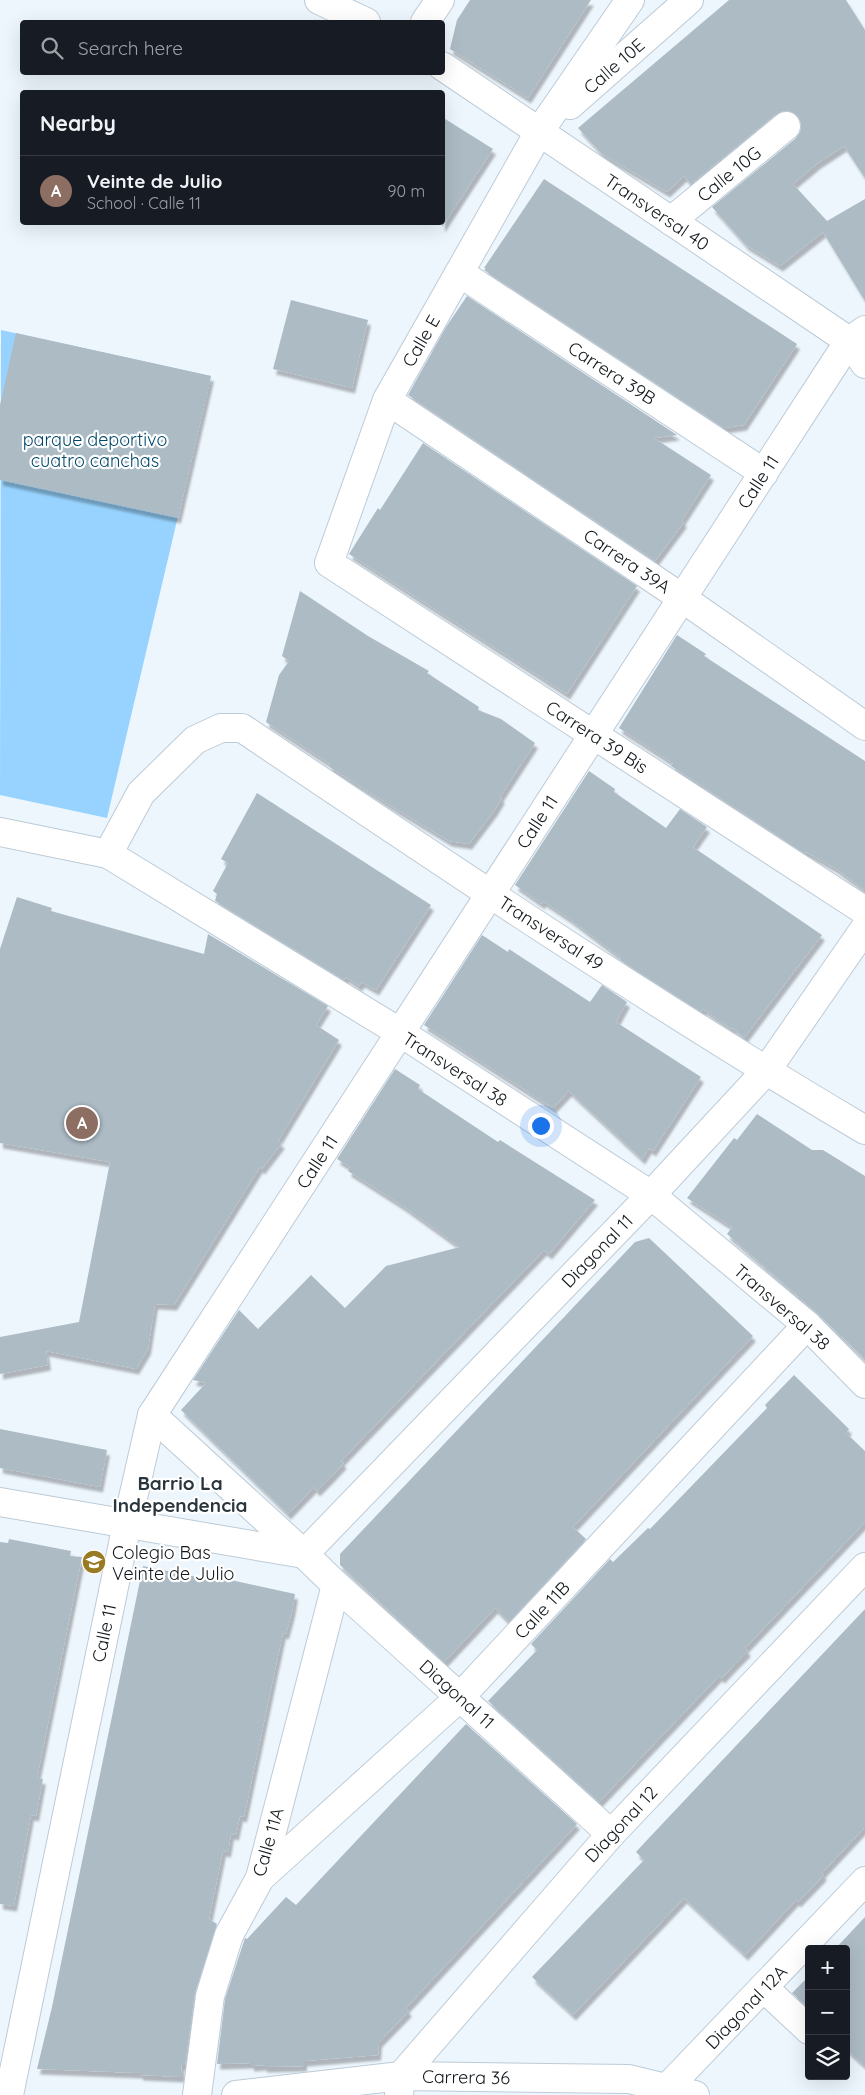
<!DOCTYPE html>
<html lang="en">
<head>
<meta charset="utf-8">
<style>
  body { margin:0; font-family:Quicksand,sans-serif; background:#242831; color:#f1f3f6 }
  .controls { position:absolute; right:15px; bottom:15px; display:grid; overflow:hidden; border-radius:5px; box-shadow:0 5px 20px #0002 }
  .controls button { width:45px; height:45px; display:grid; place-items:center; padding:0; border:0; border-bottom:1px solid #363941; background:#171b24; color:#f1f3f6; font:25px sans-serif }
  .you { position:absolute; left:540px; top:1125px; width:18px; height:18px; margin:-12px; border:4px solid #fff; border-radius:50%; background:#1a73e8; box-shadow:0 0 0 8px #1a73e833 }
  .badge { display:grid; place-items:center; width:32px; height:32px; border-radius:50%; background:#ea580c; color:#fff; font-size:16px; font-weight:700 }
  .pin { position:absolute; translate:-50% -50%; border:2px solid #fff; box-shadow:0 1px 5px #0006 }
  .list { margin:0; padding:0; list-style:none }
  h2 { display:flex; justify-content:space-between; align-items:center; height:65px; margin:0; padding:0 20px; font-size:21px }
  h2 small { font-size:16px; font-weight:400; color:#9ea1a6 }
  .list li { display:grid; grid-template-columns:32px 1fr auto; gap:15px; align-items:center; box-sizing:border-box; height:70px; padding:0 20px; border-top:1px solid #363941 }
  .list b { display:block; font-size:19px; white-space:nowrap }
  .list p { margin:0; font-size:16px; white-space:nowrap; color:#9ea1a6 }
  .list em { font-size:16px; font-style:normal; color:#9ea1a6 }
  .icon { flex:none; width:28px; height:28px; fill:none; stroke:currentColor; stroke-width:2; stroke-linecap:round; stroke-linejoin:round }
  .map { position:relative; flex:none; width:865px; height:2095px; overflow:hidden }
  .search { position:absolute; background:#171b24; box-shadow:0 5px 20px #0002; left:20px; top:20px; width:425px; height:55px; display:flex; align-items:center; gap:12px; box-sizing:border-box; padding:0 18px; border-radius:5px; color:#9ea1a6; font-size:19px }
  .panel { position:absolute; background:#171b24; box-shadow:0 5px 20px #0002; left:20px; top:90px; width:425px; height:135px; border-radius:5px }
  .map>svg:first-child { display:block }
  .green { fill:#97d3fe }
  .building { fill:#adbbc5; filter:url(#shadow) }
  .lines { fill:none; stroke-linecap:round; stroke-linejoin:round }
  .minor-casing { stroke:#bdcbd6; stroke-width:30 }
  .tertiary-casing { stroke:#bdcbd6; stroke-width:30 }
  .minor { stroke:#fff; stroke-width:28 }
  .tertiary { stroke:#fff; stroke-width:28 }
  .labels { text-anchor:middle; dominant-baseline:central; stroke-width:4.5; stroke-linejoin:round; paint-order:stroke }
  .street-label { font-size:18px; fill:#11171a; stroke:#fff }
  .park-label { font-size:18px; fill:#01486b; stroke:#fff }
  .poi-label { font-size:18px; fill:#11171a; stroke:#fff; text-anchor:start }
  .neighbourhood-label { font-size:19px; font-weight:bold; fill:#2a363e; stroke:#fff }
</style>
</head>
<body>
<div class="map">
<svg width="865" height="2095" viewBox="0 0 865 2095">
  <defs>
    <filter id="shadow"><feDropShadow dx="3" dy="5.5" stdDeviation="1" flood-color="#0004"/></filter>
  </defs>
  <rect width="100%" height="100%" fill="#edf6fd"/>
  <!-- green -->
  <path class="green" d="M1,330L211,376L107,818L0,795Z"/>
  <!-- building -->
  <g class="building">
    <path d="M470,0H591L528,98L450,49L457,20Z"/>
    <path d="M729,0H846L865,30V178L844,146L818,163L793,184L827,221L865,199V301L823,232L780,266L746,245L712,207L796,138L800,132L801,124L798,116L792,112L784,111L776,114L691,184L684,176L667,192L602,154L578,128Z"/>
    <path d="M442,117L493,149L442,227Z"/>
    <path d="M544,179L797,344L744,425L724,428L484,270L486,268H484Z"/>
    <path d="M467,296L677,435L654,438L711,475L682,520L684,522L655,561L408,395L446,327Z"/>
    <path d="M291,300L368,320L352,388L273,369Z"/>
    <path d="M16,333L211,376L178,518L0,480V405Z"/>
    <path d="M423,443L637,586L567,694L349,554L378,508L380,510Z"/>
    <path d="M300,591L368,636L429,671L427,673L479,707L478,710L501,719L535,743L500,797L502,798L494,811L469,844L449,841L396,809L341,774L328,766L330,764L266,722L279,675L289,661L282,656Z"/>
    <path d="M677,635L706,654L704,656L865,761V890L835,868L806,852L805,854L696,782L671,766L673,763L619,728Z"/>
    <path d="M589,771L615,789L614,792L666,828L680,809L707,827L693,847L822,935L744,1038L733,1028L732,1029L703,1009L701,1012L620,960L621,958L570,919L543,901L542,904L515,885Z"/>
    <path d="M257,793L431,905L376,990L362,982L359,986L346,977L344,980L215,901L217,894L213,891L228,863L221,859Z"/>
    <path d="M17,897L52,908L51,911L204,954L208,934L328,1006L316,1025L339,1040L278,1141L282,1143L262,1169L260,1167L174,1305L155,1304L148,1349L136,1369L46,1351L48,1365L0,1374V1337L79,1322L110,1162L0,1143V949Z"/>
    <path d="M482,935L508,952L509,949L590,1002L602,985L627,1002L616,1022L701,1077L653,1151L649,1148L642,1159L569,1091L553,1108L424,1025Z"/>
    <path d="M395,1069L420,1085L418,1089L498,1142L500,1140L595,1200L549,1254L544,1250L341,1461L344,1463L331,1477L317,1491L314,1487L288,1514L181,1410L206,1383L193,1380L239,1310L258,1329L311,1275L345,1308L386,1266L460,1247L403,1206L348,1171L350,1167L337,1159Z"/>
    <path d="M757,1114L812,1150H823L865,1176V1359L817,1313L727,1234L732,1227L687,1198L734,1138L737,1140Z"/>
    <path d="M649,1238L753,1336L573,1527L586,1539L509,1622L495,1608L444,1662L340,1565V1554L635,1242Z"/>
    <path d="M794,1375L849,1429L846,1433L865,1451V1522L745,1648L748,1651L735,1664L722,1678L719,1676L599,1802L488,1701L537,1650L531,1644L610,1559L613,1562L648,1528L650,1529L767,1408L765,1405Z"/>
    <path d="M0,1429L107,1450L100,1487L0,1468Z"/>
    <path d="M9,1539L71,1551L70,1556L82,1557L37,1778L43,1779L36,1816L31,1815L14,1906L0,1904V1542L8,1543Z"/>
    <path d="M143,1566L217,1581V1577L295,1594L292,1612L286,1634L283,1633L275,1670L244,1817L240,1816L236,1835L231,1834L228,1852L223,1851L209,1919L217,1924L195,1992L185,2065H181L182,2077L140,2075V2073L37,2069L52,2007Z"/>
    <path d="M865,1609V1827L822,1873L824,1875L798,1902L796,1900L745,1955L684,1898L573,2015L532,1977L644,1860L636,1852L648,1839Z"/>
    <path d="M466,1724L577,1824L406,2008L409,2011L379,2042L378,2055L304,2061V2066L264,2067V2065L251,2066V2063L217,2064L225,1999L245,1938L247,1939L286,1897L296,1905Z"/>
    <path d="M865,1917V2066L846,2049V1949H835Z"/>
    <path d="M809,1976V2008L792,1993Z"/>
  </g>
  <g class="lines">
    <!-- minor casing -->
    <g class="minor-casing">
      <g id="minor">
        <path d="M319,0L366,22"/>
        <path d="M630,0L539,132L387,400L329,563L865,911"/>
        <path d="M425,22L440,0"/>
        <path d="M442,66L849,341L865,364"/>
        <path d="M570,105L689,0"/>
        <path d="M671,221L786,126"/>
        <path d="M460,273L764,473"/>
        <path d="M387,400L682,598L865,726"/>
        <path d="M0,832L108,854L401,1033L651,1195L807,1325L865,1384"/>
        <path d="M108,854L141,793L195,740L221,728H242C447,866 652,1004 865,1130"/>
        <path d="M152,1415L304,1554L336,1585L611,1834"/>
        <path d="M0,1502L304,1554"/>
        <path d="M304,1554L651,1195L766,1071L865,928"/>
        <path d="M260,1878L460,1697L807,1325"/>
        <path d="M764,1988L809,2030"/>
        <path d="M667,2088L865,1881"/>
        <path d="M9,2095L127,1524L152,1415L849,341L865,330"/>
        <path d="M197,2095L210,1996L229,1935L260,1878L336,1585"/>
        <path d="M399,2095L401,2076L611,1834L865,1567"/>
      </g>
    </g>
    <!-- tertiary casing -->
    <g class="tertiary-casing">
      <path id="tertiary" d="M236,2095L401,2076L629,2079L695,2095"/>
    </g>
    <!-- minor -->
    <use href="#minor" class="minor"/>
    <!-- tertiary -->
    <use href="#tertiary" class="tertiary"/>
  </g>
  <!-- icons -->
  <defs>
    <g id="school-disc" transform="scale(1.25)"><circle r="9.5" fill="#997b24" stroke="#fff"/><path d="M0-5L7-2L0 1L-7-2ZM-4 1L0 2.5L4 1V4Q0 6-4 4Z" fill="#fff"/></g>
  </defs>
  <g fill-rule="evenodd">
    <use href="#school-disc" x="94" y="1562"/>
  </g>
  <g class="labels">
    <!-- street labels -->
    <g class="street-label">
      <text transform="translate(614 66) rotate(-41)">Calle 10E</text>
      <text transform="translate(729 174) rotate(-39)">Calle 10G</text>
      <text transform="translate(657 212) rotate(34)">Transversal 40</text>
      <text transform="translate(421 341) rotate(-60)">Calle E</text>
      <text transform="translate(612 373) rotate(33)">Carrera 39B</text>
      <text transform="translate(758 482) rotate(-57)">Calle 11</text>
      <text transform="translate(627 561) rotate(34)">Carrera 39A</text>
      <text transform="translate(597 737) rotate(33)">Carrera 39 Bis</text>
      <text transform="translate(537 822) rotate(-57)">Calle 11</text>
      <text transform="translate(551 933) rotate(33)">Transversal 49</text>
      <text transform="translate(455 1069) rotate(33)">Transversal 38</text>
      <text transform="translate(317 1162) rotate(-57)">Calle 11</text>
      <text transform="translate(597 1251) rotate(-46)">Diagonal 11</text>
      <text transform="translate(782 1307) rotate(41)">Transversal 38</text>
      <text transform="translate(542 1610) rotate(-47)">Calle 11B</text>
      <text transform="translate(104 1633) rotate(-78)">Calle 11</text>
      <text transform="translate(457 1694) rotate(42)">Diagonal 11</text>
      <text transform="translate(621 1824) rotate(-47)">Diagonal 12</text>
      <text transform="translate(268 1842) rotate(-74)">Calle 11A</text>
      <text transform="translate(746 2007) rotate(-46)">Diagonal 12A</text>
      <text transform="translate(466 2077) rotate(1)">Carrera 36</text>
    </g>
    <!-- park labels -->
    <g class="park-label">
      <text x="95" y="439">parque deportivo<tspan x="95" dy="21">cuatro canchas</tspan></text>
    </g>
    <!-- poi labels -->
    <g class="poi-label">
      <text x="112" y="1552">Colegio Bas<tspan x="112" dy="21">Veinte de Julio</tspan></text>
    </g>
    <!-- neighbourhood labels -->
    <g class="neighbourhood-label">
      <text x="180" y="1483">Barrio La<tspan x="180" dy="22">Independencia</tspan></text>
    </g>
  </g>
</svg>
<div class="controls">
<button>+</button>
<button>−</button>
<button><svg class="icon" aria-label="layers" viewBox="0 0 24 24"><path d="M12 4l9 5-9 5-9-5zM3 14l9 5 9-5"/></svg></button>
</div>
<div class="you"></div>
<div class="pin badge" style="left:82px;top:1123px;background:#8d6e63">A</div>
<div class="search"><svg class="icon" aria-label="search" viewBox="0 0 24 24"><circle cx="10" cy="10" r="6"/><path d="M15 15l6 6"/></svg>Search here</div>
<section class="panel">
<h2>Nearby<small></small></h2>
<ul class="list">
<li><span class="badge" style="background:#8d6e63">A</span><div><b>Veinte de Julio</b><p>School · Calle 11</p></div><em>90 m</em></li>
</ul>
</section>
</div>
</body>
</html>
